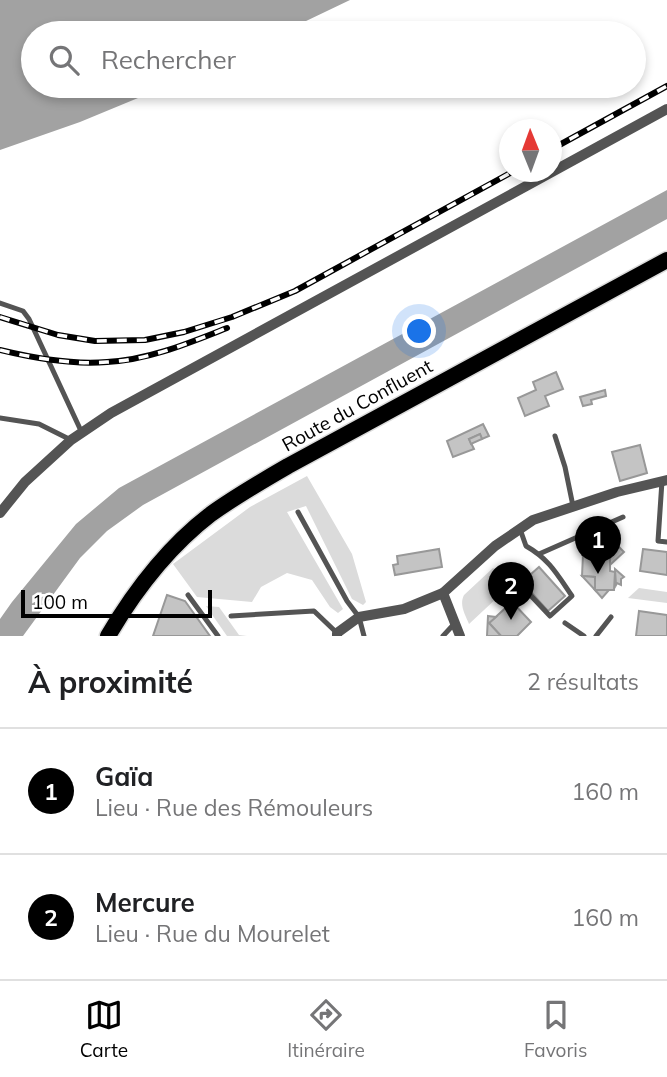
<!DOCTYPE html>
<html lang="fr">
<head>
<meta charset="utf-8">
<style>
  body { margin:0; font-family:Mulish,sans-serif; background:#f6f6f6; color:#202124 }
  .compass { position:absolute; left:499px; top:119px; width:63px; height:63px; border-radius:50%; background:#fff; box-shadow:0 4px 10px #0003; rotate:359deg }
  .scale { position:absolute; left:21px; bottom:18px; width:191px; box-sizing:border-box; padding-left:7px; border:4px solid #000; border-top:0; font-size:19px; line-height:24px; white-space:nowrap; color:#000; -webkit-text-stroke:5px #fff; paint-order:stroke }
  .you { position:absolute; left:420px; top:332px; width:24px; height:24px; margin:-18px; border:5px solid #fff; border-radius:50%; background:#1a73e8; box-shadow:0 0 0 10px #1a73e833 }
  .badge { display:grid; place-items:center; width:46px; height:46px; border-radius:50%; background:#000; color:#fff; font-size:23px; font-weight:700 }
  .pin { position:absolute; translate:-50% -58px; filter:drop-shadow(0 2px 4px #0008) }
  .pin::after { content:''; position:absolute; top:37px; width:24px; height:21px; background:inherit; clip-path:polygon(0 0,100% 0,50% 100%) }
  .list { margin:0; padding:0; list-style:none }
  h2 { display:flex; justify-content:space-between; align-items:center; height:91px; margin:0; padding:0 28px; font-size:30px }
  h2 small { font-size:23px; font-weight:400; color:#757577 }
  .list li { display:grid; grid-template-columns:46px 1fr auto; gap:21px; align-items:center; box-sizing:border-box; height:126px; padding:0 28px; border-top:2px solid #e0e0e0 }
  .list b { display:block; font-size:26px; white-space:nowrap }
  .list p { margin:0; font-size:23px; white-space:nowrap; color:#757577 }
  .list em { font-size:23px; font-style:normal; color:#757577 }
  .icon { flex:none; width:38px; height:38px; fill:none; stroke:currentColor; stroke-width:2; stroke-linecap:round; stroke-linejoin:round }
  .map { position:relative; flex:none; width:667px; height:636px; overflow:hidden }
  .search { position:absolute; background:#fff; box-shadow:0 4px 10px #0003; left:21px; right:21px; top:21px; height:77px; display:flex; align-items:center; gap:18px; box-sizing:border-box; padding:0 24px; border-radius:38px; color:#757577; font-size:26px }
  .sheet { height:343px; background:#fff }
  nav { display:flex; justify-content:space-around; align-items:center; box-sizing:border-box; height:98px; border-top:2px solid #e0e0e0; background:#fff; font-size:19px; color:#757577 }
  nav a { display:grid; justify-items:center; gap:4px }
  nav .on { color:#000 }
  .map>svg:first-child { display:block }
  .green { fill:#dbdbdb }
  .water { fill:#a2a2a2 }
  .building { fill:#c4c4c4; stroke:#989898; stroke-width:2 }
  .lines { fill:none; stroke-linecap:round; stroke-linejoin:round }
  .primary-casing { stroke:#dbdbdb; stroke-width:19 }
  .lane { stroke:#545454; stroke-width:5 }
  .street { stroke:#545454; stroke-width:10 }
  .primary { stroke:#000; stroke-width:16 }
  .rail-casing { stroke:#000; stroke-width:6 }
  .rail { stroke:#fff; stroke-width:3.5; stroke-dasharray:10; stroke-linecap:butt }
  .labels { text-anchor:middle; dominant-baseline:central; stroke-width:5; stroke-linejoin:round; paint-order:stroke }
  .street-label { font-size:19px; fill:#000; stroke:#fff }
</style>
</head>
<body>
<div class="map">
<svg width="667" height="636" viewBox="0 0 667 636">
  <rect width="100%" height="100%" fill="#fff"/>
  <!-- green -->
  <g class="green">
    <path d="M307,476L352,554L366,602L363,605L352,599L306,506L287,512L343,609L338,613L330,607L312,580L287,573L261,587L252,602L197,597L173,564L250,507Z"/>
    <path d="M493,568L512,584L469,624C465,614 459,605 464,595Z"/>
    <path d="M639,588L667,592V603L628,598Z"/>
    <path d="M206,606L219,607L239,635L247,636H227Z"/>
  </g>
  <!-- water -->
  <g class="water">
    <path d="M0,0H350L281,33H33V86H167L80,122L0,150Z"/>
    <path d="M667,190V219L143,505L107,531L80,558L23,636H0V619L12,602L76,524L119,488Z"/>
  </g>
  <!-- building -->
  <g class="building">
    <path d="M556,372L563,389L545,396L549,406L525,416L518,398L536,390L533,382Z"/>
    <path d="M605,390L606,396L591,400L592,404L583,406L580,397Z"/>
    <path d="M483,424L489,436L482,439L480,434L469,439L474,449L453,457L447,441Z"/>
    <path d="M480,434L482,439L471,444L469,439Z"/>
    <path d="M640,445L647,473L620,481L612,452Z"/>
    <path d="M604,532L624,552L610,565V556L583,555Z"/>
    <path d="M439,549L442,567L395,575L393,565L398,564L397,556Z"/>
    <path d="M643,549L667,552V575L640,571Z"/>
    <path d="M583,555L610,556V571L615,572L614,590H595V577L582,576Z"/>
    <path d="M539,567L565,596L548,611L522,582Z"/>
    <path d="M615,569L624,577L621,579V585L617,583L616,585Z"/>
    <path d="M582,576L595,577V590Z"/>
    <path d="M595,590H609L602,598Z"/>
    <path d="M167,595L185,601L210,636H153Z"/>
    <path d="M512,602L531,622L517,636H501L489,623Z"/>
    <path d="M639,611L667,615V636H636Z"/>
    <path d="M488,616L496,617L489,623L501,636H487Z"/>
  </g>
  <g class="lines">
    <!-- primary casing -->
    <g class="primary-casing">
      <path id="primary" d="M108,636C135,590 168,547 211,514C236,496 262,481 288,466L667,260"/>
    </g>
    <!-- lane -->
    <g class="lane">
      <path d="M0,303L23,311L29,319L82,433"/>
      <path d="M0,418L39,424L71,440"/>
      <path d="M555,436L565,467L573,506"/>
      <path d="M662,481L658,541L667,542"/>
      <path d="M298,512L347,601L359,617L364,636"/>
      <path d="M539,554L623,517"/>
      <path d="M518,582L550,616L572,596C557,574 549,559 526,546L520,529"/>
      <path d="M188,595L218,636"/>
      <path d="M231,616L314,611L337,633"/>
      <path d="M565,623L584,636"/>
      <path d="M443,636L455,623"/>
      <path d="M596,636L611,617"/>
    </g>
    <!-- street -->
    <g class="street">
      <path d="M0,513L25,482L71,440L111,413L667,109"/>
      <path d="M443,593L460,636"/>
      <path d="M337,636V633L359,617L404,609L443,593L495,546L533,520L617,492L667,480"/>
    </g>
    <!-- primary -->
    <use href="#primary" class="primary"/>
    <!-- rail casing -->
    <g class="rail-casing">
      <g id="rail">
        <path d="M552,149L667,86"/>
        <path d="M0,317L58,335L95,341L145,340L184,332L232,317L295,291L512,172"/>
        <path d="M0,350C33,358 73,365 107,362C149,360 189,343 227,328"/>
      </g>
    </g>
    <!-- rail -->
    <use href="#rail" class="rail"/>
  </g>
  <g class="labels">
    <!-- street labels -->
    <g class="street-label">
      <text transform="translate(357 405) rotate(-29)">Route du Confluent</text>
    </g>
  </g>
</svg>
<svg class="compass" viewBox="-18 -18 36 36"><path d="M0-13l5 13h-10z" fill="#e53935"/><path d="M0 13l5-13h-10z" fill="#757577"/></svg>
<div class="scale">100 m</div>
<div class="you"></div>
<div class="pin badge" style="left:598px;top:574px">1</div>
<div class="pin badge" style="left:511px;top:620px">2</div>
<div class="search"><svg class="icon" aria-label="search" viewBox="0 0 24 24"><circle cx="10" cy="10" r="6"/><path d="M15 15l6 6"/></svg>Rechercher</div>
</div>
<section class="sheet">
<h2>À proximité<small>2 résultats</small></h2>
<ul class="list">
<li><span class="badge">1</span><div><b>Gaïa</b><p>Lieu · Rue des Rémouleurs</p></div><em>160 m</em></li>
<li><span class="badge">2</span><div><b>Mercure</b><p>Lieu · Rue du Mourelet</p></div><em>160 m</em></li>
</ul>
</section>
<nav>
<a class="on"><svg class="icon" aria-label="map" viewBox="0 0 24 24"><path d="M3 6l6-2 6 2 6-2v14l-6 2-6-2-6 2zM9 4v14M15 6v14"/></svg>Carte</a>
<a><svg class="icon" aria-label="directions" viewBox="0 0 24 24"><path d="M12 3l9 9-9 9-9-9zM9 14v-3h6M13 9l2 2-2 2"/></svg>Itinéraire</a>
<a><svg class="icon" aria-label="saved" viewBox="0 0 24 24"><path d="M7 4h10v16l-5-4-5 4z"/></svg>Favoris</a>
</nav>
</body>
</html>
